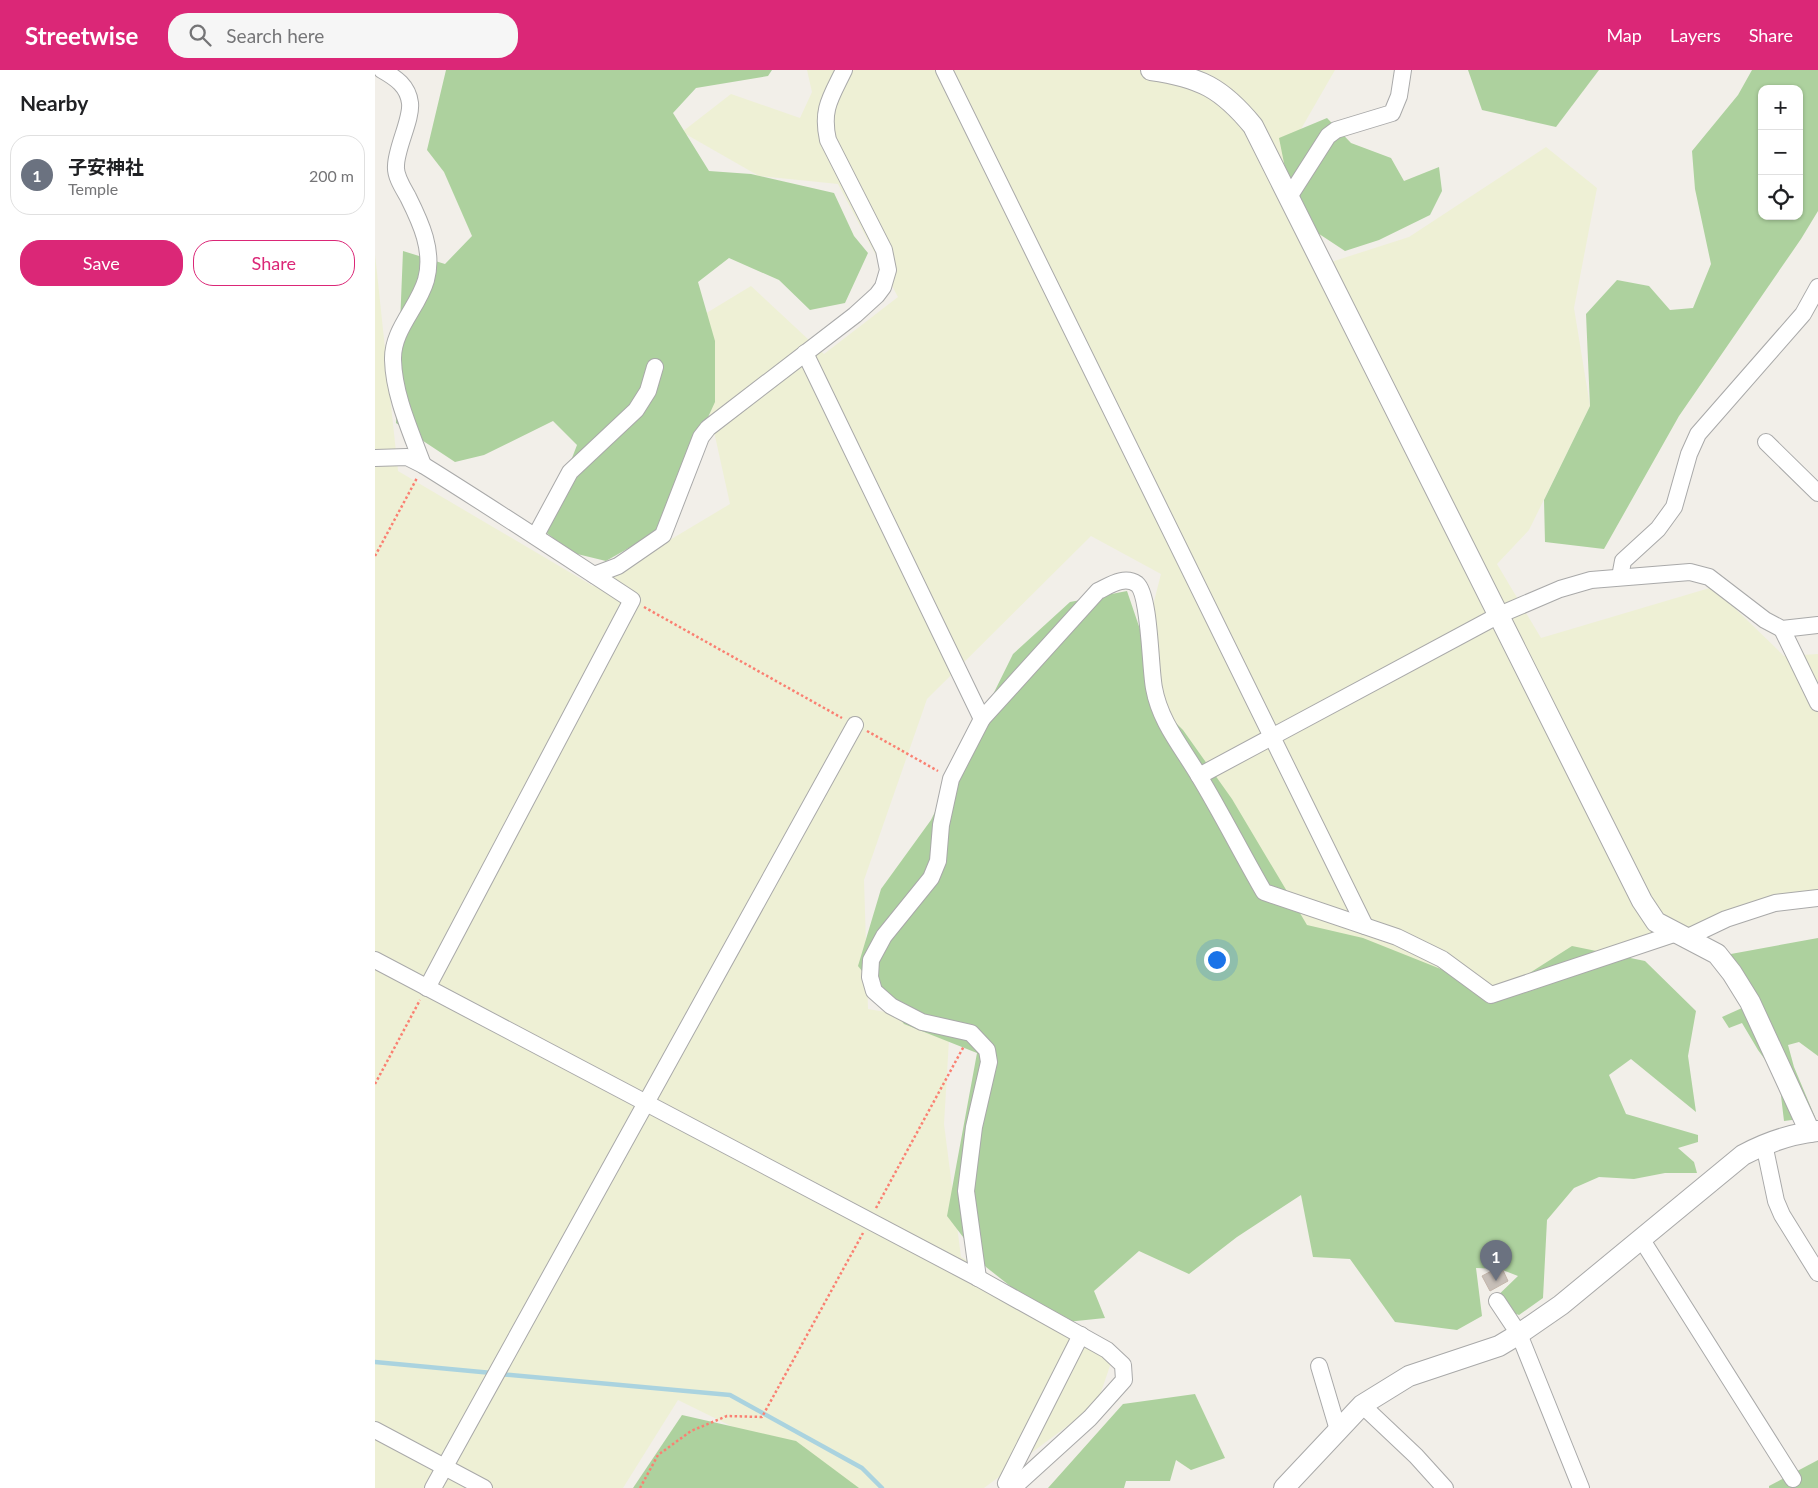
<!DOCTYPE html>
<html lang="en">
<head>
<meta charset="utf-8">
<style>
  body { margin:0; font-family:Lato,"Noto Sans JP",sans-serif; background:#f6f6f6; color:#202124 }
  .controls { position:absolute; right:15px; top:15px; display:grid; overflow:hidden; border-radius:10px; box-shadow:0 1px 4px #0004 }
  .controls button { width:45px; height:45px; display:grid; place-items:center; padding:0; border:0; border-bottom:1px solid #e0e0e0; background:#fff; color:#202124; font:25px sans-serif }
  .you { position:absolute; left:841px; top:889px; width:18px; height:18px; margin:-12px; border:4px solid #fff; border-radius:50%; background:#1a73e8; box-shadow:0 0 0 8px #1a73e833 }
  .badge { display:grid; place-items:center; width:32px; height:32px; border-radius:50%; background:#db2777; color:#fff; font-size:16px; font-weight:700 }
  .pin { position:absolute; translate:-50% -41px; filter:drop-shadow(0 1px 2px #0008) }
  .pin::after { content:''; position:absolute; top:26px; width:18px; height:15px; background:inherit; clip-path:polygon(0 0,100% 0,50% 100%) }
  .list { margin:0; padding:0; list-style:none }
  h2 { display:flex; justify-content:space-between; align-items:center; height:65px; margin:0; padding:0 20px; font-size:21px }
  h2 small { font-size:16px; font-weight:400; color:#757577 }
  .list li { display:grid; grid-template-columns:32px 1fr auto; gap:15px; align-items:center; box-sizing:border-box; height:80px; margin:0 10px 10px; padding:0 10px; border:1px solid #e0e0e0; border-radius:20px }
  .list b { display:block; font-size:19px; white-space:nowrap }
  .list p { margin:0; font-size:16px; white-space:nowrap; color:#757577 }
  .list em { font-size:16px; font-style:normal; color:#757577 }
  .actions { display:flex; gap:10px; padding:15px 20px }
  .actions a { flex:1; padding:11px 0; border:1px solid #db2777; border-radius:20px; text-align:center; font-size:18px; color:#db2777 }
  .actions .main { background:#db2777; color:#fff }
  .icon { flex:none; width:28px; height:28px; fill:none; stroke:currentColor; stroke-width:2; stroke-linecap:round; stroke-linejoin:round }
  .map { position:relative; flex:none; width:1443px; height:1418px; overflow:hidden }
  header { display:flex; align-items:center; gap:30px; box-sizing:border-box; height:70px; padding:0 25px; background:#db2777; color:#fff }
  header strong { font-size:24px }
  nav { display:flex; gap:28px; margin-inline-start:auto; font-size:18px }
  .search { width:350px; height:45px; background:#f6f6f6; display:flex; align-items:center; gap:12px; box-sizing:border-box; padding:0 18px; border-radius:20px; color:#757577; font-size:19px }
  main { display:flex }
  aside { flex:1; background:#fff }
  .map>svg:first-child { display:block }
  .farmland { fill:#eef0d5 }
  .forest { fill:#add19e; fill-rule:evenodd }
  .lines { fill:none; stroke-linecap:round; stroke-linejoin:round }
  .stream { stroke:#aad3df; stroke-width:4.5 }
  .building { fill:#c7bfb8; stroke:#c4b6ab }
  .minor-casing { stroke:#a9a9a9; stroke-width:18 }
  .tertiary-casing { stroke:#a9a9a9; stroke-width:22 }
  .path { stroke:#fa8072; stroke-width:2.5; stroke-dasharray:2.5 2.5; stroke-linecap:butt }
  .minor { stroke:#fff; stroke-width:16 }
  .tertiary { stroke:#fff; stroke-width:20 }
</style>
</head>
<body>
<header>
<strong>Streetwise</strong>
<div class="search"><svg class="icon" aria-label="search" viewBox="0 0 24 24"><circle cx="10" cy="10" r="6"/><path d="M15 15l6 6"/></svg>Search here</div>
<nav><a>Map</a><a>Layers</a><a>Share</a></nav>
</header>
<main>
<aside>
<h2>Nearby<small></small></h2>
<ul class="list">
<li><span class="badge" style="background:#6b7280">1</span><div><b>子安神社</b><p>Temple</p></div><em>200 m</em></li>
</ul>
<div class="actions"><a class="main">Save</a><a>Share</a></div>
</aside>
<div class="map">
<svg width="1443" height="1418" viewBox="0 0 1443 1418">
  <rect width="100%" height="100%" fill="#f2efe9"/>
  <!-- farmland -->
  <path class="farmland" d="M432,0H960L922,66L953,193L1034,167L1171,77L1222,118L1199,238L1215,336L1154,460L1122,494L1166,568L1338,517L1409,586L1443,584V831L1398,836L1331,864L1075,940L867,841L764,590L786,504L716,466L552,629L489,810L493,939L575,953L569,1054L586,1187L740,1281L722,1334L609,1418H482L303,1330L248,1418H0V184L23,401L218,516L355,434L315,253L376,216L449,284L523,227L463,114L384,106L307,62L356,24L425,48L437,22Z"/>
  <!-- forest -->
  <g class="forest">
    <path d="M71,0H397L393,6L321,18L298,43L334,101L376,104L459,123L479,166L493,183L470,233L435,240L404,210L354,188L323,212L340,271V332L280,463L231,491L198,483L169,461L202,375L178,351L109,385L80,392L21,353L28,181L70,194L97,166L69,102L52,80Z"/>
    <path d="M1093,0H1224L1181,57L1107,40Z"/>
    <path d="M1377,0H1443V141L1426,169L1304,346L1229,479L1170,472L1169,430L1215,336L1211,244L1242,210L1274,216L1295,240L1318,238L1336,194L1320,119L1317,81L1363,25ZM1387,19H1424V146H1387Z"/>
    <path d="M952,48L976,73L1016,88L1029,111L1064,97L1067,121L1055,145L1004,170L970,181L920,148L904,68Z"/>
    <path d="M752,521L772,580L778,630L808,660L857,729L932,855L988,868L1131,925L1153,904L1197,876L1270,891L1321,941L1313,986L1321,1042L1256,989L1234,1005L1251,1044L1323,1065V1072L1303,1078L1319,1092L1322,1103H1290L1259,1109L1224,1107L1199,1118L1172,1150L1168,1228L1144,1245L1114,1234L1143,1206L1125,1199L1101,1198L1107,1246L1082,1260L1020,1252L975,1189L938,1187L926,1125L862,1167L814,1204L764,1181L719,1221L730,1248L682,1253L611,1197L572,1146L602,983L529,954L483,896L506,819L556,750L638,584L695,532Z"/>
    <path d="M1443,868V986L1424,972L1413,975L1419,997L1440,1047L1409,1051L1404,1009L1383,980L1367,953L1354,958L1347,947L1367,938L1368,926L1334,888Z"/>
    <path d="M820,1324L850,1388L816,1400L801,1390L795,1411H751L749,1418H673L748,1334Z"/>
    <path d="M307,1345L421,1371L484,1418H258Z"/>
    <path d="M1443,1390V1418H1394V1416Z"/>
  </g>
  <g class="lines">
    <!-- stream -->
    <g class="stream">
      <path d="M0,1292L117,1303"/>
      <path d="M124,1304L355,1325L487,1398L507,1418"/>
    </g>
  </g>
  <!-- building -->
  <path class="building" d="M1126,1196L1133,1211L1115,1221L1107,1206Z"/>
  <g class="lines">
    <!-- minor casing -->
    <g class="minor-casing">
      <g id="minor">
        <path d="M7,0C21,8 33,16 35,33C37,49 21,78 21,96C20,106 28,118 33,127C46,153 59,181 51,210C43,238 17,260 18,290C19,326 36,362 48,395"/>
        <path d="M569,0L990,856"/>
        <path d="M914,127L953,66L961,60L1017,43L1024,26L1028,0"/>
        <path d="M430,283L607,649"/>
        <path d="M1391,372L1443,423"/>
        <path d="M0,388L32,387L48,395C119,439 188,485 257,530L52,918"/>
        <path d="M161,465L195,402L261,340L273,321L280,297"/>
        <path d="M219,505L243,496L288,465L326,367L333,358L480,245L502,225L508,217L513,200L509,180L453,70C446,39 456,27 469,0"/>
        <path d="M1245,507L1248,491L1283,459L1299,437L1314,384L1323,364L1428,244L1443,217"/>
        <path d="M1407,559L1443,633"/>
        <path d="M824,706L1124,545L1185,519L1216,510L1315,502L1334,507L1390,550L1407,559L1443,555"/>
        <path d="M1311,868L1351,849L1400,833L1443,828"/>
        <path d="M0,890L603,1208L732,1280L748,1295L749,1310L715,1348L638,1418"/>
        <path d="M1389,1074L1401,1131L1407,1145L1443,1203"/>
        <path d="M1267,1170L1418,1409"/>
        <path d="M603,1208L591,1121L599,1057L614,992L612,980L596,963L547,952L516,936L499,921L495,907L496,890L509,866L556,808L563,791L566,755L576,709L607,649L723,521C734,516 749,505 762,514C775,525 775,598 779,618C785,652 807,677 824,706C847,744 867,784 889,822L1022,867L1067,889L1116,925L1302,863"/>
        <path d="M1122,1231L1144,1264L1206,1418"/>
        <path d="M944,1296L963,1360"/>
        <path d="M987,1335L1041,1386L1070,1418"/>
        <path d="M0,1360L109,1418"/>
        <path d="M58,1418L480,655"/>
        <path d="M636,1418L631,1413L706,1265"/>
      </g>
    </g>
    <!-- tertiary casing -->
    <g class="tertiary-casing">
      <g id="tertiary">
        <path d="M776,0C825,7 847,18 878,56L1267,831L1281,852L1342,884L1357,903L1375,932L1435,1062"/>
        <path d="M909,1418L987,1335L1034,1306L1124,1276L1144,1264L1186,1235L1368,1085C1392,1072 1416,1064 1443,1061"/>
      </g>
    </g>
    <!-- path -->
    <g class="path">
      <path d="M0,486L42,408"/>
      <path d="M269,537L467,648"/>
      <path d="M492,661L563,701"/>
      <path d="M0,1014L45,930"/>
      <path d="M501,1138L589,976"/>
      <path d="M265,1418L283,1385L316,1361L352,1346L387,1347L488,1163"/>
    </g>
    <!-- minor -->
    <use href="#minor" class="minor"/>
    <!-- tertiary -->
    <use href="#tertiary" class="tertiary"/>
  </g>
</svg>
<div class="controls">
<button>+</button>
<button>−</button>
<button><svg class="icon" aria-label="locate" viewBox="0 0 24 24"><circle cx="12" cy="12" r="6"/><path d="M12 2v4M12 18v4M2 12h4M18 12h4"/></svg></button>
</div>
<div class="you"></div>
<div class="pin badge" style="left:1121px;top:1211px;background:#6b7280">1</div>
</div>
</main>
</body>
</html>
